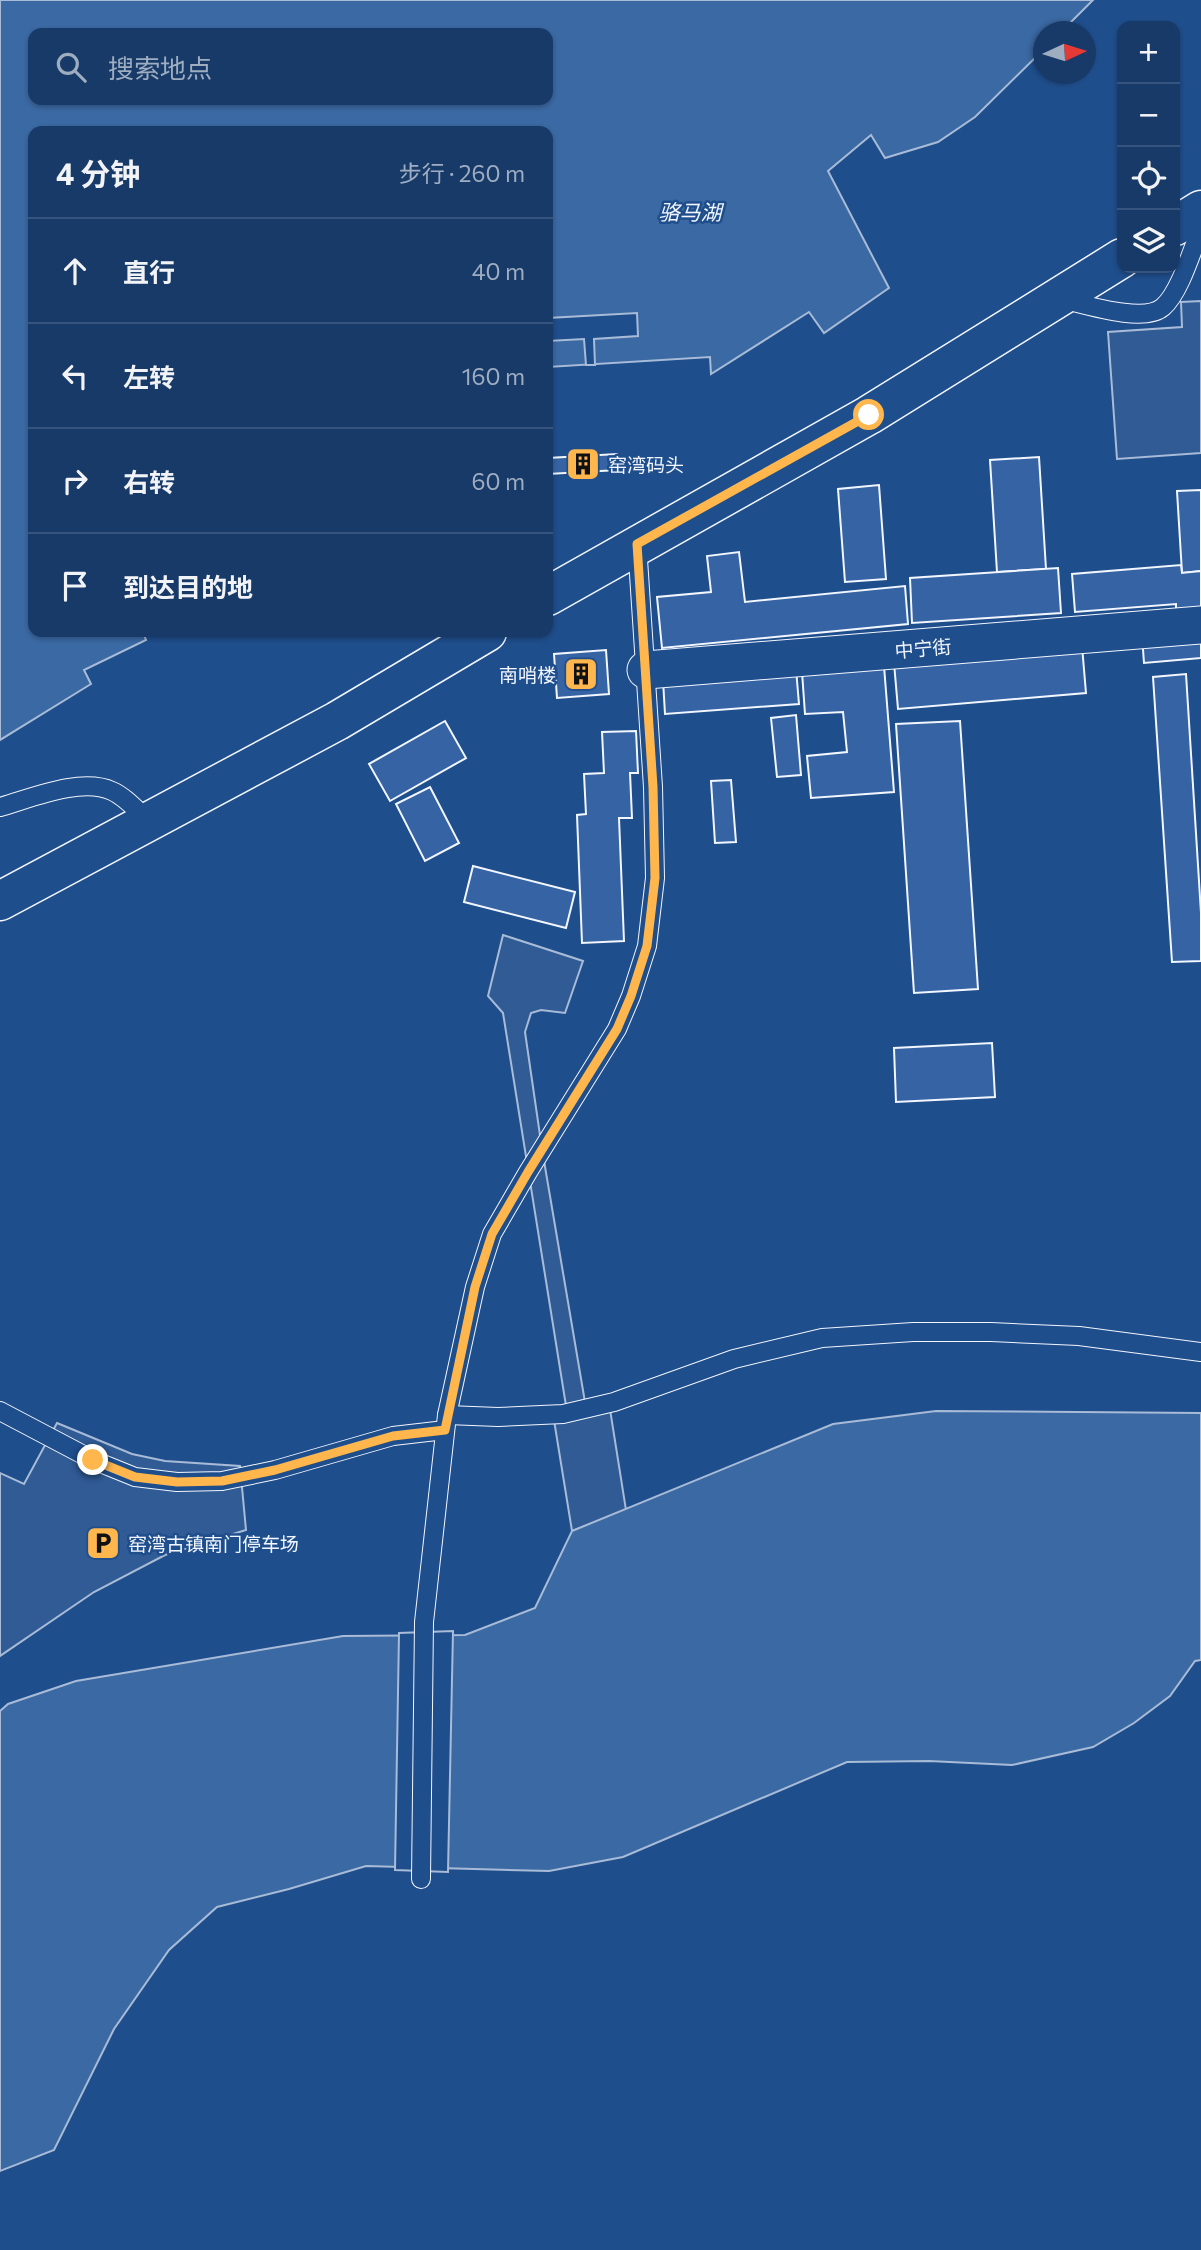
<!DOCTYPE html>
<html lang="zh">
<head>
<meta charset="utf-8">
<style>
  body { margin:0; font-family:Commissioner,"Noto Sans SC",sans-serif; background:#20416f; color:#f1f3f6 }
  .controls { position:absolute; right:21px; top:21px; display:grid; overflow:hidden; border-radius:14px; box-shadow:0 2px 5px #0004 }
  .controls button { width:63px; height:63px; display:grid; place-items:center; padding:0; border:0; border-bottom:2px solid #36547d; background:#173a69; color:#f1f3f6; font:35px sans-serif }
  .compass { position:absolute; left:1033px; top:21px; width:63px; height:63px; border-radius:50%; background:#173a69; box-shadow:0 2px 5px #0004; rotate:86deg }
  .stop { position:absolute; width:21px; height:21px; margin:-16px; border:5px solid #ffb74d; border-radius:50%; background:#fff }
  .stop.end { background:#ffb74d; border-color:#fff; box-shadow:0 2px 7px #0008 }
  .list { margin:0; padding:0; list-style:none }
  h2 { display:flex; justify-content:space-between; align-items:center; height:91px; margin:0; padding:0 28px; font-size:30px }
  h2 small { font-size:23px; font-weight:400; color:#9eadc0 }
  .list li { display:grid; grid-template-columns:46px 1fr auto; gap:21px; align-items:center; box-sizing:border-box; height:105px; padding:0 28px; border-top:2px solid #36547d }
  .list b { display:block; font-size:26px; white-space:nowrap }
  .list em { font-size:23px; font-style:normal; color:#9eadc0 }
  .icon { flex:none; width:38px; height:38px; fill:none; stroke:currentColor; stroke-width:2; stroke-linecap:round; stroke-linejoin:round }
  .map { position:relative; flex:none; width:1201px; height:2250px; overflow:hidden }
  .search { position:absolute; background:#173a69; box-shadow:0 2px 5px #0004; left:28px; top:28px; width:525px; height:77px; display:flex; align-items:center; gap:18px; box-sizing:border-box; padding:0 24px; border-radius:14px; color:#9eadc0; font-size:26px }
  .panel { position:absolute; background:#173a69; box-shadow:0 2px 5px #0004; left:28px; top:126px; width:525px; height:511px; border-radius:14px }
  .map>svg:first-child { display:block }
  .parking { fill:#305b95; stroke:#a8bbd7; stroke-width:2 }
  .water { fill:#3b69a3; stroke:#a8bbd7; stroke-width:2; fill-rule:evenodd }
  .pier { fill:#1f4e8c; stroke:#a8bbd7; stroke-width:2 }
  .building { fill:#3563a3; stroke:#f2f6ff; stroke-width:2 }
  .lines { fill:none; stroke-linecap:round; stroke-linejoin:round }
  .lane-casing { stroke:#f2f6ff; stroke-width:20 }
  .street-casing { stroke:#f2f6ff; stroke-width:39 }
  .secondary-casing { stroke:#f2f6ff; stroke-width:41 }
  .lane { stroke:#1f4e8c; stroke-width:18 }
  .street { stroke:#1f4e8c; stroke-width:37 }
  .secondary { stroke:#1f4e8c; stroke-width:38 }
  .route { stroke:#ffb74d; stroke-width:9 }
  .labels { text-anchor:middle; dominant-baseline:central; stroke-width:5; stroke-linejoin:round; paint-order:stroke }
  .poi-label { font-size:19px; fill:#f2f6ff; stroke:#1f4e8c; text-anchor:start }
  .street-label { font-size:19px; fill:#f2f6ff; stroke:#1f4e8c }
  .water-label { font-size:21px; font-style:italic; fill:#f2f6ff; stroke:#1f4e8c }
</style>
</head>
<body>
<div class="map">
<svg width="1201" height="2250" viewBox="0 0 1201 2250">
  <rect width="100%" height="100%" fill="#1f4e8c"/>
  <!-- parking -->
  <g class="parking">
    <path d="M1201,301V453L1117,459L1108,332L1182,327L1181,302Z"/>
    <path d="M503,935L583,961L565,1013L541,1010L531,1013L525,1032L542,1149L586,1408L609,1403L626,1510L572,1531L553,1414L567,1412L503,1013L488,996Z"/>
    <path d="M57,1423L132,1454L165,1461L240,1466L246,1530L165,1555L94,1592L0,1656V1473L24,1484Z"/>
  </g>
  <!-- water -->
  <g class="water">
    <path d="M0,0H1093L1062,31L1044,32L1043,50L975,117L938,142L885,158L871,135L828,171L889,288L824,333L809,312L711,374L710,357L548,367V131H33V632H143L146,640L84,670L91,684L0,740ZM33,33H548V100H33Z"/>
    <path d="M936,1411L1201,1413V1660L1195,1661L1170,1696L1134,1723L1093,1747L1012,1765L929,1761L847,1762L623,1857L549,1871L366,1866L289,1889L217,1907L169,1950L114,2029L54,2150L0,2171V1711L8,1704L76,1681L343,1636L465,1635L535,1608L572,1531L833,1424Z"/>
  </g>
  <!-- pier -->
  <g class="pier">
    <path d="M637,313L638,336L594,339L595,365H586L584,339L548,341V318Z"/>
    <path d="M453,1631L448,1872L395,1870L399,1633Z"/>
  </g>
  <!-- building -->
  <g class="building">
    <path d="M617,454L618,470L548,474V458Z"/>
    <path d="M1039,457L1046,569L997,572L990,460Z"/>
    <path d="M879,485L886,579L845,582L838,489Z"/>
    <path d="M1201,490V571L1182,573L1177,491Z"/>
    <path d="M739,552L745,602L905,586L908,624L662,648L657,597L711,592L707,556Z"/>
    <path d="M1181,565L1182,573L1201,571V609L1176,611V604L1075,612L1072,574Z"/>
    <path d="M1058,568L1061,613L912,623L910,578Z"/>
    <path d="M1201,631V658L1144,663L1142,636Z"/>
    <path d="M1082,646L1086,693L898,709L894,663Z"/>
    <path d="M606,650L609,694L557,698L554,654Z"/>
    <path d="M884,666L894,792L811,798L807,756L847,752L843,712L805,714L802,672Z"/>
    <path d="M796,669L799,704L665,714L663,680Z"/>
    <path d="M1186,674L1201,913V961L1172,962L1153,677Z"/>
    <path d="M796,715L801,775L777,777L771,718Z"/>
    <path d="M445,721L466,758L390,801L369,764Z"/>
    <path d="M960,721L978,989L914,993L896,724Z"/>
    <path d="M636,731L638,773H630L632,818H619L624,941L582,943L577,815L586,814L584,774L604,773L602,732Z"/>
    <path d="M731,780L736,842L715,843L711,781Z"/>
    <path d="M430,787L459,843L425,861L396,804Z"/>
    <path d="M473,866L575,892L566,928L464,902Z"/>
    <path d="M992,1043L995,1097L896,1102L894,1048Z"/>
  </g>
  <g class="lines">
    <!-- lane casing -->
    <g class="lane-casing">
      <g id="lane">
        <path d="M1061,299C1084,304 1144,324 1163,307C1180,292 1192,250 1201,228"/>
        <path d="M0,807C32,798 81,777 112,791C126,797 138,812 150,822"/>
        <path d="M0,1411L93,1460L135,1477L177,1482L222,1481L275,1470L393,1436L445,1430"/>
        <path d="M447,1415L498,1417L563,1414L614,1402L734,1359L822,1338L913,1332H991L1079,1336L1201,1352"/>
        <path d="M421,1879L424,1622L447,1415L475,1287L492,1234L528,1172L617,1029L631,996L647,946L655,878L653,787L637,544"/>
      </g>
    </g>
    <!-- street casing -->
    <g class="street-casing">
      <path id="street" d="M646,670L1201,625"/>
    </g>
    <!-- secondary casing -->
    <g class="secondary-casing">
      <g id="secondary">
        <path d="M1175,226L1201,210"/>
        <path d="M548,596L869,415L1122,258"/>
        <path d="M0,901L337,721L487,632"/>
      </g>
    </g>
    <!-- lane -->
    <use href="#lane" class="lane"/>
    <!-- street -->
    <use href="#street" class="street"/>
    <!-- secondary -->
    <use href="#secondary" class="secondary"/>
  </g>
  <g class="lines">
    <!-- route -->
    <path class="route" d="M93,1460L135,1477L177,1482L222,1481L275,1470L393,1436L445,1430L475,1287L492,1234L528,1172L617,1029L631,996L647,946L655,878L653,787L637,544L869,415"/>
  </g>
  <!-- icons -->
  <defs>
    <g id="building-square" transform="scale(1.75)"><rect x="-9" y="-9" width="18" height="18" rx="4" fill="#ffb74d" stroke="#1f4e8c"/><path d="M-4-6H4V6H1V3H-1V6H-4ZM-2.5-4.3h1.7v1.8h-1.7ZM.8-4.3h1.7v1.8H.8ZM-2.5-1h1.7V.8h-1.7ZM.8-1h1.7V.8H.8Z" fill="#111"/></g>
    <g id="parking-square" transform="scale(1.75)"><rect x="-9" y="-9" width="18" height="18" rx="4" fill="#ffb74d" stroke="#1f4e8c"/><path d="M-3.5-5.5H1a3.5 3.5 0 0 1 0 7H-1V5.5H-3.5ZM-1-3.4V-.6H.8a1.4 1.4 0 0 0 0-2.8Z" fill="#111"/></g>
  </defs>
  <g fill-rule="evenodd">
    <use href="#building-square" x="583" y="464"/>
    <use href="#building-square" x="581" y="674"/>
    <use href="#parking-square" x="103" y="1543"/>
  </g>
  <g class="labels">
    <!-- poi labels -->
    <g class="poi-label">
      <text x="608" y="464">窑湾码头</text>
      <text x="556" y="674" text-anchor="end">南哨楼</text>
      <text x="128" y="1543">窑湾古镇南门停车场</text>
    </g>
    <!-- street labels -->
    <g class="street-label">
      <text transform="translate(923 648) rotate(-5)">中宁街</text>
    </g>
    <!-- water labels -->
    <g class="water-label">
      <text x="690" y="211">骆马湖</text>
    </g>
  </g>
</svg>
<div class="controls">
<button>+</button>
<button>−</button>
<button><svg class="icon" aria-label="locate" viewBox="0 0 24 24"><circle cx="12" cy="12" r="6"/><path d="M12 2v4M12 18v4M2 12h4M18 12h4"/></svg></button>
<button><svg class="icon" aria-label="layers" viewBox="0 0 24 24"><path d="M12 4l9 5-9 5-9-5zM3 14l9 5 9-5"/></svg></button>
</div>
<svg class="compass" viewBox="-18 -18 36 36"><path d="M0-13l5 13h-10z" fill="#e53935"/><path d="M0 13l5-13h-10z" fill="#9eadc0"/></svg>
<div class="stop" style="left:869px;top:415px"></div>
<div class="stop end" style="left:93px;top:1460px"></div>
<div class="search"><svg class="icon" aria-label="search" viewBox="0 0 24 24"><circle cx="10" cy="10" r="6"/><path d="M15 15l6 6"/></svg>搜索地点</div>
<section class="panel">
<h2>4 分钟<small>步行 · 260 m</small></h2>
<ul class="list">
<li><svg class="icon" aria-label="ahead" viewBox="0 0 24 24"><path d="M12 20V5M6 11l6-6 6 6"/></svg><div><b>直行</b></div><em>40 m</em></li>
<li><svg class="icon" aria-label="left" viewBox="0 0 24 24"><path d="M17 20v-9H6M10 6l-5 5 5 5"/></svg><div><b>左转</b></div><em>160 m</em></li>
<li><svg class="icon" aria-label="right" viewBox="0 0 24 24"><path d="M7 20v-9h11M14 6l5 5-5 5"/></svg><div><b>右转</b></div><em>60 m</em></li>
<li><svg class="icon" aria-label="arrive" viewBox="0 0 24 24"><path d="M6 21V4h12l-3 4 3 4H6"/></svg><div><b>到达目的地</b></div></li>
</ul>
</section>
</div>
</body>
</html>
